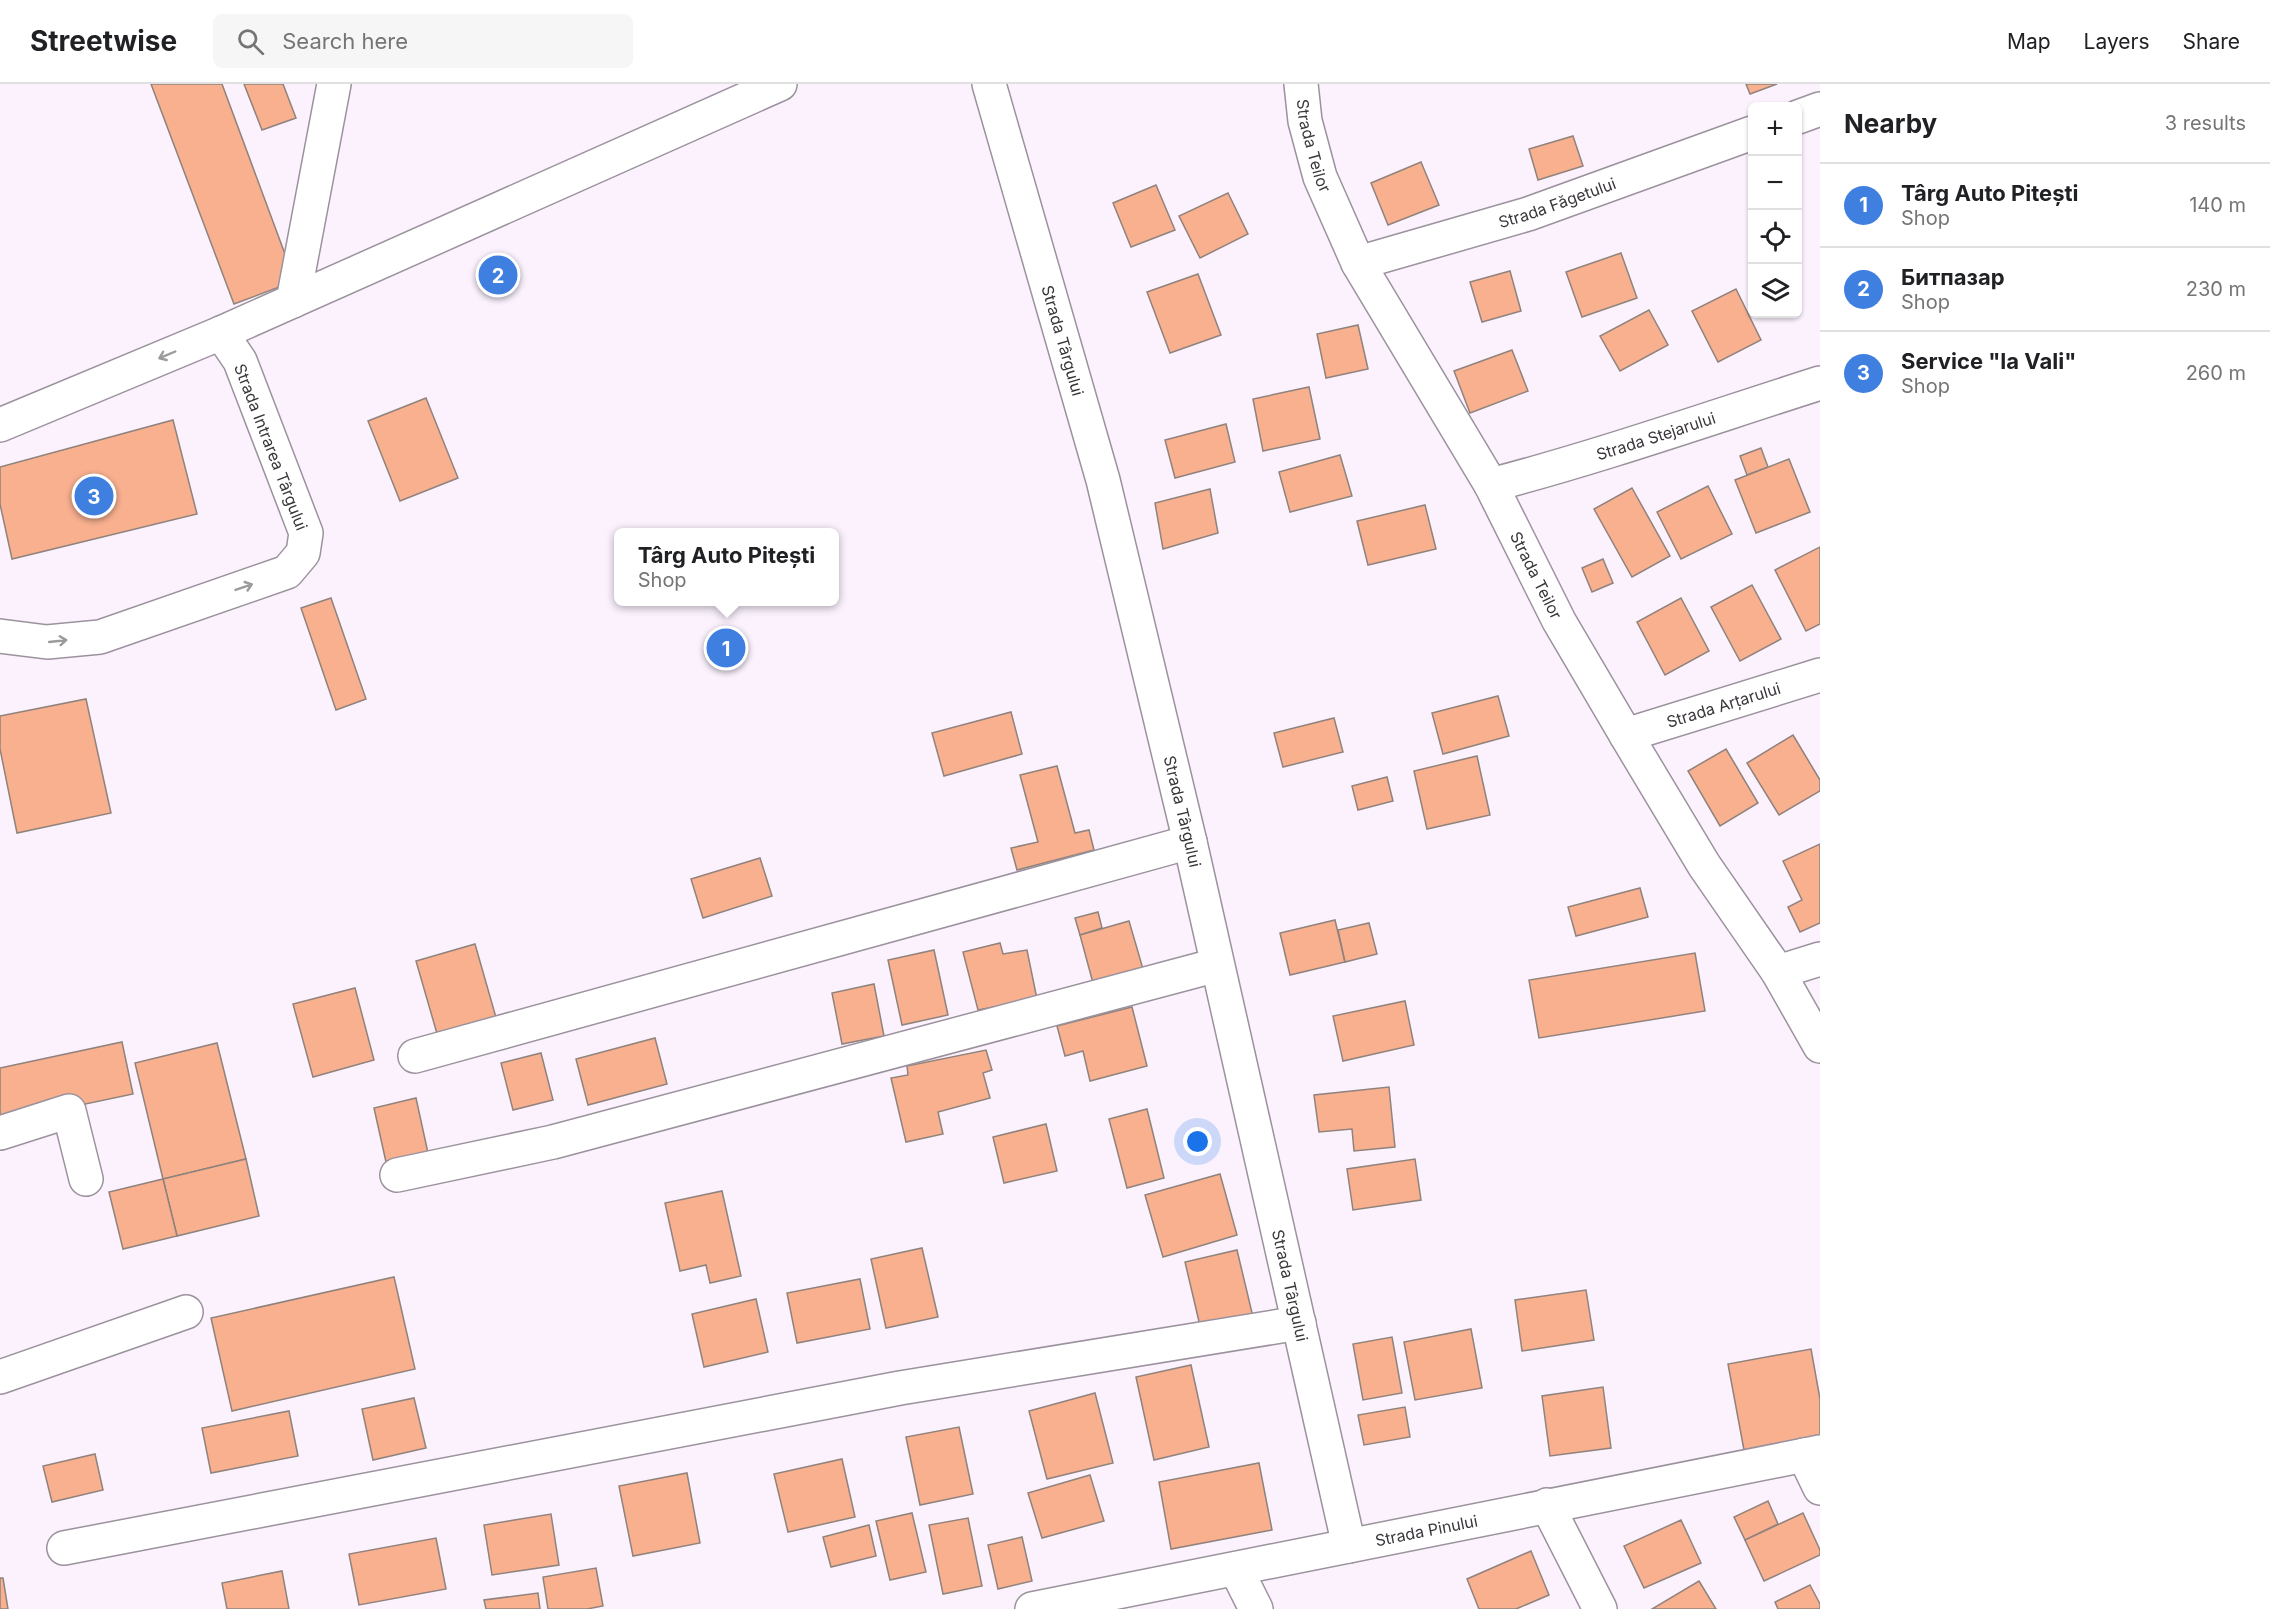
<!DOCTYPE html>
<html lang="en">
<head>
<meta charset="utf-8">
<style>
  body { margin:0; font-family:Inter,sans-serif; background:#f6f6f6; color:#202124 }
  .controls { position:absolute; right:18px; top:18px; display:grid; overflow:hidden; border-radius:9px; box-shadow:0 2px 4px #0004 }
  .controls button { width:54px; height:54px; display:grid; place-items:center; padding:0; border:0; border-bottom:2px solid #e0e0e0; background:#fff; color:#202124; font:30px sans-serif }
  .you { position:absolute; left:1198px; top:1058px; width:21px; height:21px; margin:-15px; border:4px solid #fff; border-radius:50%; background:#1a73e8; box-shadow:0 0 0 9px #1a73e833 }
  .badge { display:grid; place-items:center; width:39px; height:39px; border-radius:50%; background:#a2612d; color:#fff; font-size:20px; font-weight:700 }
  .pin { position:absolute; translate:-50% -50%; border:3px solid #fff; box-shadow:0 2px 6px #0006 }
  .popup { position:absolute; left:614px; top:444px; width:225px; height:78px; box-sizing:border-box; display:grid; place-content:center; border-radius:9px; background:#fff; filter:drop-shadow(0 2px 4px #0005); font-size:20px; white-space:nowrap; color:#757577 }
  .popup b { font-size:22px; color:#202124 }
  .popup::after { content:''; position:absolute; left:50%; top:100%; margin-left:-12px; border:12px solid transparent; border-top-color:#fff }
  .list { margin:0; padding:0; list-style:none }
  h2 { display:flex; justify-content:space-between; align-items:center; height:78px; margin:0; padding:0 24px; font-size:26px }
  h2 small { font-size:20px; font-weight:400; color:#757577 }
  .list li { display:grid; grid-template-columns:39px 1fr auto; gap:18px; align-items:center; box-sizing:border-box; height:84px; padding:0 24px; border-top:2px solid #e0e0e0 }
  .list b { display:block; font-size:22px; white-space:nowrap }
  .list p { margin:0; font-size:20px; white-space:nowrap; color:#757577 }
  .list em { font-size:20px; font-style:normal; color:#757577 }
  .icon { flex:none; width:33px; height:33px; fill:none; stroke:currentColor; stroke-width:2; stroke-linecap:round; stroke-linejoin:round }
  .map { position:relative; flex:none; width:1820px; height:1525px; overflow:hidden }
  header { display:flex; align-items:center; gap:36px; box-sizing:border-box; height:84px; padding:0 30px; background:#fff; border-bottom:2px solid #e0e0e0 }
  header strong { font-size:28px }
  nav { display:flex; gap:33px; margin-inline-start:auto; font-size:21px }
  .search { width:420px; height:54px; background:#f6f6f6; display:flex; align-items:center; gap:15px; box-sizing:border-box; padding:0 21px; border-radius:9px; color:#757577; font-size:22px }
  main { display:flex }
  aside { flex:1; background:#fff }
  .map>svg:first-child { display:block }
  .building { fill:#f8b08f; stroke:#90827c; stroke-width:1.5 }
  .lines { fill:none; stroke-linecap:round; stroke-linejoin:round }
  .minor-casing { stroke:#9b929d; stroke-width:36 }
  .minor { stroke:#fff; stroke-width:33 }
  .oneway { stroke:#9c9a9d }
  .labels { text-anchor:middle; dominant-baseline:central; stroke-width:4.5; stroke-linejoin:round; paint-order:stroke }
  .street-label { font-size:16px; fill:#3a363b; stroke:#fff }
</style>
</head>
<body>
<header>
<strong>Streetwise</strong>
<div class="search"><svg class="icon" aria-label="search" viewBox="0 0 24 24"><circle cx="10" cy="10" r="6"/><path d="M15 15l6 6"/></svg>Search here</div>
<nav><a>Map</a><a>Layers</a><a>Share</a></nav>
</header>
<main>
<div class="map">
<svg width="1820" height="1525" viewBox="0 0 1820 1525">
  <rect width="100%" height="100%" fill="#fbf2fe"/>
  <!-- building -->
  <g class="building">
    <path d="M151,0H222L295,197L234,220Z"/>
    <path d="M244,0H283L296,34L262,46Z"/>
    <path d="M1746,0H1777L1750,10Z"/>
    <path d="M1573,52L1583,82L1538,96L1529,65Z"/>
    <path d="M1421,78L1439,121L1388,141L1371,99Z"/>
    <path d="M1156,101L1175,146L1131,163L1113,119Z"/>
    <path d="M1228,109L1248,150L1200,174L1179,132Z"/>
    <path d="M1621,169L1637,214L1582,233L1566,188Z"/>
    <path d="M1510,187L1521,227L1482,238L1470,198Z"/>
    <path d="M1198,190L1221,251L1170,269L1147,208Z"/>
    <path d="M1736,205L1761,256L1718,278L1692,227Z"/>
    <path d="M1649,226L1668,261L1620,287L1600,252Z"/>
    <path d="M1358,241L1368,285L1326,294L1317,250Z"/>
    <path d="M1512,266L1528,307L1470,329L1454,287Z"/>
    <path d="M1309,303L1320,355L1263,367L1253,315Z"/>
    <path d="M426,314L458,394L400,417L368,337Z"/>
    <path d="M173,336L197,430L12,475L0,420V383Z"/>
    <path d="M1226,340L1235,378L1175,394L1165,356Z"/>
    <path d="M1761,364L1768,383L1747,391L1740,372Z"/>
    <path d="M1340,371L1352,412L1290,428L1279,388Z"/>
    <path d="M1789,375L1810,428L1756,449L1735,396Z"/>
    <path d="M1708,402L1732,450L1681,475L1657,428Z"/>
    <path d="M1632,404L1670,472L1632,493L1594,425Z"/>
    <path d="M1210,405L1218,449L1163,465L1155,419Z"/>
    <path d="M1425,421L1436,465L1368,481L1357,437Z"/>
    <path d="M1820,463V540L1806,547L1775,486Z"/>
    <path d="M1603,475L1613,499L1592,508L1582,484Z"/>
    <path d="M1752,501L1781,555L1740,577L1711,523Z"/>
    <path d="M331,514L366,615L336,626L301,524Z"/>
    <path d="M1681,514L1709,567L1665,591L1637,538Z"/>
    <path d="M1498,612L1509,652L1443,670L1432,629Z"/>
    <path d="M86,615L111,729L17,749L0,665V632Z"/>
    <path d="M1011,628L1022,670L944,692L932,649Z"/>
    <path d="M1334,634L1343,668L1283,683L1274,649Z"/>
    <path d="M1793,651L1820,696V707L1779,731L1747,679Z"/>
    <path d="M1726,665L1758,719L1720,742L1688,687Z"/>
    <path d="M1477,672L1490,731L1427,745L1414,687Z"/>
    <path d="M1057,682L1075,749L1089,746L1094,766L1017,786L1011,764L1038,758L1020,691Z"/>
    <path d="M1387,693L1393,717L1358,726L1352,702Z"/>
    <path d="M1820,760V839L1800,848L1788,823L1802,816L1783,777Z"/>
    <path d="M760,774L772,812L703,834L691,795Z"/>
    <path d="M1640,804L1648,833L1576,852L1568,823Z"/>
    <path d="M1098,828L1102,844L1080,851L1075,834Z"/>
    <path d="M1335,836L1345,878L1290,891L1280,849Z"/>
    <path d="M1129,837L1143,885L1093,899L1080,851Z"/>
    <path d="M1369,839L1377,870L1345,878L1338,846Z"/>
    <path d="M1000,859L1003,870L1027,866L1037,915L978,926L963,868Z"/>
    <path d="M475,860L497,937L438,953L416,877Z"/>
    <path d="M934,866L948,931L902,941L888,876Z"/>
    <path d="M1695,869L1705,927L1539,954L1529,896Z"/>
    <path d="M874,900L884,952L842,960L832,909Z"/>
    <path d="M355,904L374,976L313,993L293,920Z"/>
    <path d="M1405,917L1414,961L1343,977L1333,932Z"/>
    <path d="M1132,923L1147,982L1090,997L1083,967L1065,972L1057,942Z"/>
    <path d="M655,954L667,1000L588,1021L576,975Z"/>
    <path d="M122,958L133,1010L0,1038V984Z"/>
    <path d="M217,959L246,1075L163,1095L135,979Z"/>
    <path d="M986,966L992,986L983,989L990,1014L938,1028L943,1050L906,1058L891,994L908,991L907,982Z"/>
    <path d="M541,969L553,1016L513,1026L501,979Z"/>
    <path d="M1389,1003L1395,1063L1354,1067L1352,1045L1319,1048L1314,1011Z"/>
    <path d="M416,1014L428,1069L386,1078L374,1024Z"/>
    <path d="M1147,1025L1164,1094L1127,1104L1109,1035Z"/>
    <path d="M1046,1040L1057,1087L1004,1099L993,1053Z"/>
    <path d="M246,1075L259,1132L177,1152L163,1095Z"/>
    <path d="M1415,1075L1421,1116L1353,1126L1347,1085Z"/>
    <path d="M1220,1090L1237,1151L1163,1173L1145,1111Z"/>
    <path d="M163,1095L177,1152L123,1165L109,1108Z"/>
    <path d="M722,1107L741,1192L710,1199L706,1181L680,1187L665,1119Z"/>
    <path d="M922,1164L938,1233L886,1244L871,1175Z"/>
    <path d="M1237,1166L1253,1233L1201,1246L1185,1178Z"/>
    <path d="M394,1193L415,1285L232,1327L211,1234Z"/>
    <path d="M860,1195L870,1245L797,1259L787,1209Z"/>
    <path d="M1586,1206L1594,1256L1522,1267L1515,1216Z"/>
    <path d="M756,1215L768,1268L704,1283L692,1230Z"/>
    <path d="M1471,1245L1482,1304L1415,1316L1404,1258Z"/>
    <path d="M1392,1253L1402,1309L1363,1316L1353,1260Z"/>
    <path d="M1811,1265L1820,1315V1351L1744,1366L1728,1280Z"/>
    <path d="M1191,1281L1209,1363L1154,1376L1136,1293Z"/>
    <path d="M1603,1303L1611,1364L1550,1372L1542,1312Z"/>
    <path d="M1095,1309L1113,1379L1047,1395L1029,1327Z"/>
    <path d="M414,1314L426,1364L373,1376L362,1325Z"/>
    <path d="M1405,1323L1410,1353L1364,1361L1358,1331Z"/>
    <path d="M289,1327L298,1372L211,1389L202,1344Z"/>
    <path d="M959,1343L973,1410L920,1421L906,1353Z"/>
    <path d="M95,1370L103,1406L52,1418L43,1382Z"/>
    <path d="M842,1375L855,1433L788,1448L774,1390Z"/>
    <path d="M1259,1379L1272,1446L1171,1465L1159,1398Z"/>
    <path d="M687,1389L700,1459L633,1472L619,1402Z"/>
    <path d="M1090,1391L1104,1437L1042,1454L1028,1409Z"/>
    <path d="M1768,1417L1778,1440L1745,1456L1734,1433Z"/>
    <path d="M912,1429L926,1488L890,1496L876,1437Z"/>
    <path d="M1803,1429L1820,1466V1471L1764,1497L1745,1456Z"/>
    <path d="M551,1430L559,1481L492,1491L484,1441Z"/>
    <path d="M968,1434L982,1502L943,1510L929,1441Z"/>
    <path d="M1681,1436L1701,1479L1644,1504L1624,1462Z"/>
    <path d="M869,1441L876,1472L831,1483L823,1453Z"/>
    <path d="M1022,1453L1032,1497L998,1505L988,1461Z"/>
    <path d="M436,1454L446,1505L359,1521L349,1470Z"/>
    <path d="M1531,1467L1549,1511L1516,1525H1479L1467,1495Z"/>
    <path d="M596,1484L603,1522L587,1525H548L543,1493Z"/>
    <path d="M282,1487L289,1525H227L222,1499Z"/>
    <path d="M0,1494H3L8,1525H0Z"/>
    <path d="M1699,1497L1716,1525H1652Z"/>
    <path d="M1810,1501L1820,1520V1525H1778L1775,1518Z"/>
    <path d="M538,1509L540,1525H486L484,1516Z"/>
  </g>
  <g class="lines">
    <!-- minor casing -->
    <g class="minor-casing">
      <g id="minor">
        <path id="s1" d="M989,0L1103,396L1190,758L1349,1462"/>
        <path id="s2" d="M1301,0L1305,37L1320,93L1358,179L1491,401L1559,537L1626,651L1704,781L1778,888L1820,962"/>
        <path d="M1798,33L1820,25"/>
        <path id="s3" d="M1358,179L1528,130L1752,49"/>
        <path d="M293,217L334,0"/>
        <path d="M0,341L221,249L780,0"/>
        <path id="s4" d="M1491,401C1602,372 1710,334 1820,299"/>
        <path d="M0,552L47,558L100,553L287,488L303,469L306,449L240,277L221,249"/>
        <path id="s5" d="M1626,651L1820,591"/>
        <path d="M1778,888L1820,875"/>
        <path d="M415,972L1190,758"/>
        <path d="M0,1049L69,1027L86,1095"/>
        <path d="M397,1091L553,1058L1217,881"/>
        <path d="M0,1293L186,1228"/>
        <path d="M1804,1371L1820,1404"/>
        <path d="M1547,1421L1600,1525"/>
        <path d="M64,1464L900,1304L1299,1239"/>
        <path d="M1236,1485L1256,1525"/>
        <path id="s6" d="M1032,1525L1820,1368"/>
      </g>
    </g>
    <!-- minor -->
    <use href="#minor" class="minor"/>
  </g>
  <!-- one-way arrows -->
  <defs><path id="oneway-shaft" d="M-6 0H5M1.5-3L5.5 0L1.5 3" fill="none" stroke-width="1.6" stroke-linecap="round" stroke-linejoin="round" transform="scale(1.5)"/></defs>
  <g class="oneway">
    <use href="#oneway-shaft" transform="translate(167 271) rotate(157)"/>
    <use href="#oneway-shaft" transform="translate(244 503) rotate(-19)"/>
    <use href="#oneway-shaft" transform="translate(58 557) rotate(-6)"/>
  </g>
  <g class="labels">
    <!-- street labels -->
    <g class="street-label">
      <text stroke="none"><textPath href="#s2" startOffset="63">Strada Teilor</textPath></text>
      <text stroke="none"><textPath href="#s3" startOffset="208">Strada Făgetului</textPath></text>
      <text stroke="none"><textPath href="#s1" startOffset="267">Strada Târgului</textPath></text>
      <text stroke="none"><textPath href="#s4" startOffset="172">Strada Stejarului</textPath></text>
      <text transform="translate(271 363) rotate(69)">Strada Intrarea Târgului</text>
      <text stroke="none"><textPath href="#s2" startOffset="549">Strada Teilor</textPath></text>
      <text stroke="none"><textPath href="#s5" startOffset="102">Strada Arțarului</textPath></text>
      <text stroke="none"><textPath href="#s1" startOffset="753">Strada Târgului</textPath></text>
      <text stroke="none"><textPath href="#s1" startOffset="1239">Strada Târgului</textPath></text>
      <text stroke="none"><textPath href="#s6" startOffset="402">Strada Pinului</textPath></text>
    </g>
  </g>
</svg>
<div class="controls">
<button>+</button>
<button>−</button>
<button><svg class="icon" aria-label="locate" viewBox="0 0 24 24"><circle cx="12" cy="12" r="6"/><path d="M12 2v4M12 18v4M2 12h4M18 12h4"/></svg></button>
<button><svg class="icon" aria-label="layers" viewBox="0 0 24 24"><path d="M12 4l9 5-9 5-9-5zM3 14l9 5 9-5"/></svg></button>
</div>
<div class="you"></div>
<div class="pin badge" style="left:726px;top:564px;background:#3f7fe0">1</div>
<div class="popup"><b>Târg Auto Pitești</b>Shop</div>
<div class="pin badge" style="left:498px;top:191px;background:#3f7fe0">2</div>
<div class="pin badge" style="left:94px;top:412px;background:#3f7fe0">3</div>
</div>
<aside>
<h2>Nearby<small>3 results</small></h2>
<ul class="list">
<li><span class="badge" style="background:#3f7fe0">1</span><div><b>Târg Auto Pitești</b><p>Shop</p></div><em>140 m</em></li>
<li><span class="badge" style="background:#3f7fe0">2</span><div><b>Битпазар</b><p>Shop</p></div><em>230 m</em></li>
<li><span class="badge" style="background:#3f7fe0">3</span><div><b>Service &quot;la Vali&quot;</b><p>Shop</p></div><em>260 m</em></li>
</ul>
</aside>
</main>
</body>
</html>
